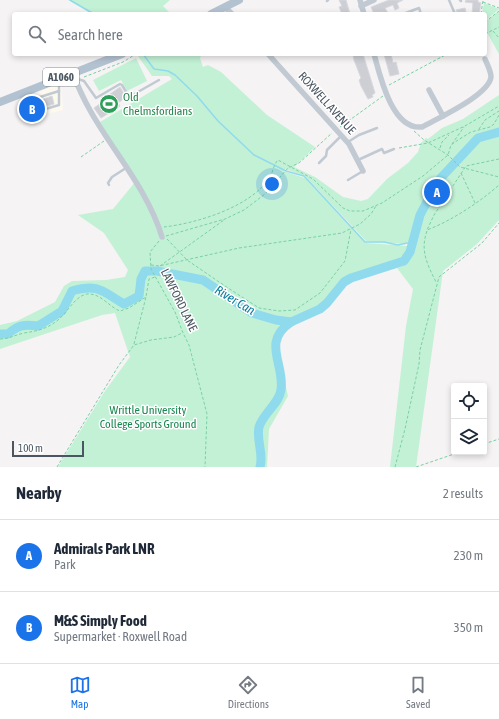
<!DOCTYPE html>
<html lang="en">
<head>
<meta charset="utf-8">
<style>
  body { margin:0; font-family:"Asap Condensed",sans-serif; background:#f6f6f7; color:#1f2937 }
  .controls { position:absolute; right:12px; bottom:12px; display:grid; overflow:hidden; border-radius:4px; box-shadow:0 2px 6px #0003 }
  .controls button { width:36px; height:36px; display:grid; place-items:center; padding:0; border:0; border-bottom:1px solid #e0e1e3; background:#fff; color:#1f2937; font:20px sans-serif }
  .scale { position:absolute; left:12px; bottom:10px; width:72px; box-sizing:border-box; padding-left:4px; border:2px solid #4a5661; border-top:0; font-size:11px; line-height:14px; white-space:nowrap; color:#4a5661; -webkit-text-stroke:3px #fff; paint-order:stroke }
  .you { position:absolute; left:272px; top:184px; width:14px; height:14px; margin:-10px; border:3px solid #fff; border-radius:50%; background:#1a73e8; box-shadow:0 0 0 6px #1a73e833 }
  .badge { display:grid; place-items:center; width:26px; height:26px; border-radius:50%; background:#1a73e8; color:#fff; font-size:13px; font-weight:700 }
  .pin { position:absolute; translate:-50% -50%; border:2px solid #fff; box-shadow:0 1px 4px #0006 }
  .list { margin:0; padding:0; list-style:none }
  h2 { display:flex; justify-content:space-between; align-items:center; height:52px; margin:0; padding:0 16px; font-size:17px }
  h2 small { font-size:13px; font-weight:400; color:#747a83 }
  .list li { display:grid; grid-template-columns:26px 1fr auto; gap:12px; align-items:center; box-sizing:border-box; height:72px; padding:0 16px; border-top:1px solid #e0e1e3 }
  .list b { display:block; font-size:15px; white-space:nowrap }
  .list p { margin:0; font-size:13px; white-space:nowrap; color:#747a83 }
  .list em { font-size:13px; font-style:normal; color:#747a83 }
  .icon { flex:none; width:22px; height:22px; fill:none; stroke:currentColor; stroke-width:2; stroke-linecap:round; stroke-linejoin:round }
  .map { position:relative; flex:none; width:499px; height:467px; overflow:hidden }
  .search { position:absolute; background:#fff; box-shadow:0 2px 6px #0003; left:12px; right:12px; top:12px; height:44px; display:flex; align-items:center; gap:10px; box-sizing:border-box; padding:0 14px; border-radius:4px; color:#747a83; font-size:15px }
  .sheet { height:196px; background:#fff }
  nav { display:flex; justify-content:space-around; align-items:center; box-sizing:border-box; height:56px; border-top:1px solid #e0e1e3; background:#fff; font-size:11px; color:#747a83 }
  nav a { display:grid; justify-items:center; gap:2px }
  nav .on { color:#1a73e8 }
  .map>svg:first-child { display:block }
  .commercial { fill:#fdf9ef }
  .green { fill:#c3f1d5; fill-rule:evenodd }
  .lines { fill:none; stroke-linecap:round; stroke-linejoin:round }
  .stream { stroke:#90daee; stroke-width:1.5 }
  .river { stroke:#90daee; stroke-width:9 }
  .building { fill:#cdcfd5; stroke:#d7d9de }
  .path { stroke:#7ad0a6; stroke-width:1; stroke-dasharray:3 2; stroke-linecap:butt }
  .lane { stroke:#c1cad2; stroke-width:2.5 }
  .street { stroke:#c1cad2; stroke-width:5.5 }
  .primary { stroke:#b3c2d1; stroke-width:8 }
  .labels { text-anchor:middle; dominant-baseline:central; stroke-width:3; stroke-linejoin:round; paint-order:stroke }
  .shield { fill:#fff; stroke:#808990; stroke-width:1 }
  .shield-label { font-size:11px; font-weight:bold; fill:#4a5661 }
  .leisure-label { font-size:12px; fill:#27864d; stroke:#fff; text-anchor:start }
  .street-label { font-size:12px; fill:#4a5661; stroke:#fff }
  .park-label { font-size:12px; fill:#17864f; stroke:#fff }
  .water-label { font-size:13px; font-style:italic; fill:#0c7c9b; stroke:#fff }
</style>
</head>
<body>
<div class="map">
<svg width="499" height="467" viewBox="0 0 499 467">
  <rect width="100%" height="100%" fill="#f5f3f3"/>
  <!-- commercial -->
  <path class="commercial" d="M61,82L63,110L28,119L21,100Z"/>
  <!-- green -->
  <g class="green">
    <path d="M68,0H170L163,6L171,14H92Z"/>
    <path d="M484,3L499,9L485,21V14H482Z"/>
    <path d="M499,11V54L485,29V22Z"/>
    <path d="M142,54H202L200,58L203,67L208,65L221,72L267,115L315,147L294,167L315,177L343,197L361,201L368,199L387,179L408,163L418,152L421,143L426,138L428,139L442,128L463,119L499,95V220L477,244L443,271L416,467H390L406,326L413,289L397,268C380,270 356,273 344,286C337,295 331,304 321,311C301,323 281,321 277,349L288,396L269,429L267,467H58L105,391L130,357L115,313L102,315L0,349V325L17,321L55,302L64,286L72,281L106,280L125,277L128,270L104,233L78,215L113,209L136,181L100,122L172,79L169,76H152L138,56ZM285,169L305,176L366,241L404,244L409,241L414,242C413,254 410,265 397,268L395,262L404,257L409,246L366,243L305,178L283,171Z"/>
    <path d="M136,58L147,81L127,91L121,80L99,91L93,80Z"/>
  </g>
  <g class="lines">
    <!-- stream -->
    <g class="stream">
      <path d="M70,0L94,14"/>
      <path d="M143,54L154,69L168,71L175,75L197,96L218,121L254,155L286,171L304,176L365,242H384L398,245L412,242"/>
    </g>
    <!-- river -->
    <g class="river">
      <path d="M0,334H8C18,325 24,324 38,326L62,311L72,291C99,283 103,292 124,304L139,296L141,279L145,271H157L203,280L252,313L276,320L291,322L320,309L327,303L344,282L351,278L404,261L410,252L420,215L438,181L478,138L499,132"/>
      <path d="M260,467C264,454 256,440 259,427C263,413 279,404 281,390C285,364 261,342 291,322"/>
    </g>
  </g>
  <!-- building -->
  <g class="building">
    <path d="M339,0H346L350,14H342L339,7L342,6Z"/>
    <path d="M389,0H403L397,3L399,8L395,10L393,5L385,8L388,13L374,14L371,7Z"/>
    <path d="M466,0H478V2L481,3L479,14H472L473,3L465,2Z"/>
    <path d="M465,8L466,12L458,14L456,10Z"/>
    <path d="M355,54H363L375,93L372,95L373,97L368,99L361,86L359,80L361,78L354,60L353,55Z"/>
    <path d="M384,54H391L393,63L396,62L399,74L390,76Z"/>
    <path d="M120,87L126,97L118,103L120,106L101,118L94,108L104,101L103,99Z"/>
    <path d="M52,96L54,104L44,107L41,100Z"/>
    <path d="M35,101L39,114L30,117L26,104Z"/>
  </g>
  <g class="lines">
    <!-- path -->
    <g class="path">
      <path d="M483,2L499,8"/>
      <path d="M481,14L483,0"/>
      <path d="M485,22L499,11"/>
      <path d="M493,31L499,38"/>
      <path d="M485,34L499,27"/>
      <path d="M84,77L123,62L136,54"/>
      <path d="M389,85L447,54"/>
      <path d="M340,127L383,96"/>
      <path d="M479,129L485,120L499,111"/>
      <path d="M414,131L424,140L448,155L460,167L499,177"/>
      <path d="M452,144L464,127"/>
      <path d="M399,148L428,143L465,126L499,106"/>
      <path d="M440,148L442,142L449,135"/>
      <path d="M81,157L104,141"/>
      <path d="M499,159L466,166L434,215L427,230C451,221 480,202 499,185"/>
      <path d="M461,173L475,203"/>
      <path d="M164,227C197,223 248,208 269,179C273,173 273,165 278,160L313,179L343,208L350,211H363L382,203L423,176L448,155L451,145L458,140L471,132L490,127L494,124L499,115"/>
      <path d="M427,231C420,250 427,264 436,282"/>
      <path d="M166,236L225,219L244,210L265,194L288,168L299,163L332,133"/>
      <path d="M167,239L187,260L225,286L259,308L279,311L295,310L320,293L345,261L351,229"/>
      <path d="M159,241L150,252L151,269L175,312L183,333L189,345L207,414L205,467"/>
      <path d="M151,265L159,266L239,248L342,233L360,224L371,214L376,206"/>
      <path d="M160,266L224,220"/>
      <path d="M0,339C9,339 15,335 24,333C37,331 47,329 58,320C67,313 75,296 87,294C101,293 109,307 120,311L129,308L146,297L149,279L155,277"/>
      <path d="M134,344L146,297"/>
      <path d="M484,444L499,439"/>
      <path d="M57,467L119,365L134,345L151,340L174,337L182,333"/>
      <path d="M395,467L405,429L419,364L420,350L439,277L482,243L499,223"/>
      <path d="M416,467L460,452"/>
    </g>
    <!-- lane -->
    <g class="lane">
      <path d="M449,0L455,14"/>
      <path d="M460,0L461,1"/>
      <path d="M327,1L328,0"/>
      <path d="M403,14L419,8L421,14"/>
      <path d="M75,78L84,81L96,98L120,84L122,85L129,97L159,80"/>
      <path d="M26,94L29,99L37,98L42,110L59,105V81"/>
      <path d="M37,98L59,91"/>
      <path d="M348,142L359,135L377,128"/>
      <path d="M358,160L382,149L384,153L394,149"/>
      <path d="M319,163L326,156L327,150L341,136"/>
      <path d="M348,180L363,171"/>
      <path d="M109,185L108,183L112,177L126,168"/>
    </g>
    <!-- street -->
    <g class="street">
      <path d="M360,0L364,14"/>
      <path d="M361,6L374,0"/>
      <path d="M225,7L232,14"/>
      <path d="M268,54L349,144L363,171"/>
      <path d="M374,54C380,76 392,130 422,127C438,118 489,95 491,77C491,71 487,64 485,59"/>
      <path d="M73,73C93,132 144,177 162,237"/>
      <path d="M429,90L443,116"/>
    </g>
    <!-- primary -->
    <g class="primary">
      <path d="M211,14L239,0"/>
      <path d="M0,102L122,54"/>
    </g>
  </g>
  <!-- icons -->
  <defs>
    <g id="stadium-disc" transform="scale(1)"><circle r="9.5" fill="#2e9e5b" stroke="#fff"/><path d="M0-5a6.5 5 0 1 0 0 10a6.5 5 0 1 0 0-10ZM-3.5-1.8h7v3.6h-7Z" fill="#fff"/></g>
  </defs>
  <g fill-rule="evenodd">
    <use href="#stadium-disc" x="109" y="104"/>
  </g>
  <g class="labels">
    <!-- shield labels -->
    <rect class="shield" x="43" y="68" width="36" height="18" rx="3"/>
    <g class="shield-label">
      <text x="61" y="77">A1060</text>
    </g>
    <!-- leisure labels -->
    <g class="leisure-label">
      <text x="123" y="97">Old<tspan x="123" dy="14">Chelmsfordians</tspan></text>
    </g>
    <!-- street labels -->
    <g class="street-label">
      <text transform="translate(327 103) rotate(48)">ROXWELL AVENUE</text>
      <text transform="translate(179 300) rotate(64)">LAWFORD LANE</text>
    </g>
    <!-- park labels -->
    <g class="park-label">
      <text x="148" y="410">Writtle University<tspan x="148" dy="14">College Sports Ground</tspan></text>
    </g>
    <!-- water labels -->
    <g class="water-label">
      <text transform="translate(235 300) rotate(31)">River Can</text>
    </g>
  </g>
</svg>
<div class="controls">
<button><svg class="icon" aria-label="locate" viewBox="0 0 24 24"><circle cx="12" cy="12" r="6"/><path d="M12 2v4M12 18v4M2 12h4M18 12h4"/></svg></button>
<button><svg class="icon" aria-label="layers" viewBox="0 0 24 24"><path d="M12 4l9 5-9 5-9-5zM3 14l9 5 9-5"/></svg></button>
</div>
<div class="scale">100 m</div>
<div class="you"></div>
<div class="pin badge" style="left:437px;top:192px">A</div>
<div class="pin badge" style="left:32px;top:109px">B</div>
<div class="search"><svg class="icon" aria-label="search" viewBox="0 0 24 24"><circle cx="10" cy="10" r="6"/><path d="M15 15l6 6"/></svg>Search here</div>
</div>
<section class="sheet">
<h2>Nearby<small>2 results</small></h2>
<ul class="list">
<li><span class="badge">A</span><div><b>Admirals Park LNR</b><p>Park</p></div><em>230 m</em></li>
<li><span class="badge">B</span><div><b>M&amp;S Simply Food</b><p>Supermarket · Roxwell Road</p></div><em>350 m</em></li>
</ul>
</section>
<nav>
<a class="on"><svg class="icon" aria-label="map" viewBox="0 0 24 24"><path d="M3 6l6-2 6 2 6-2v14l-6 2-6-2-6 2zM9 4v14M15 6v14"/></svg>Map</a>
<a><svg class="icon" aria-label="directions" viewBox="0 0 24 24"><path d="M12 3l9 9-9 9-9-9zM9 14v-3h6M13 9l2 2-2 2"/></svg>Directions</a>
<a><svg class="icon" aria-label="saved" viewBox="0 0 24 24"><path d="M7 4h10v16l-5-4-5 4z"/></svg>Saved</a>
</nav>
</body>
</html>
